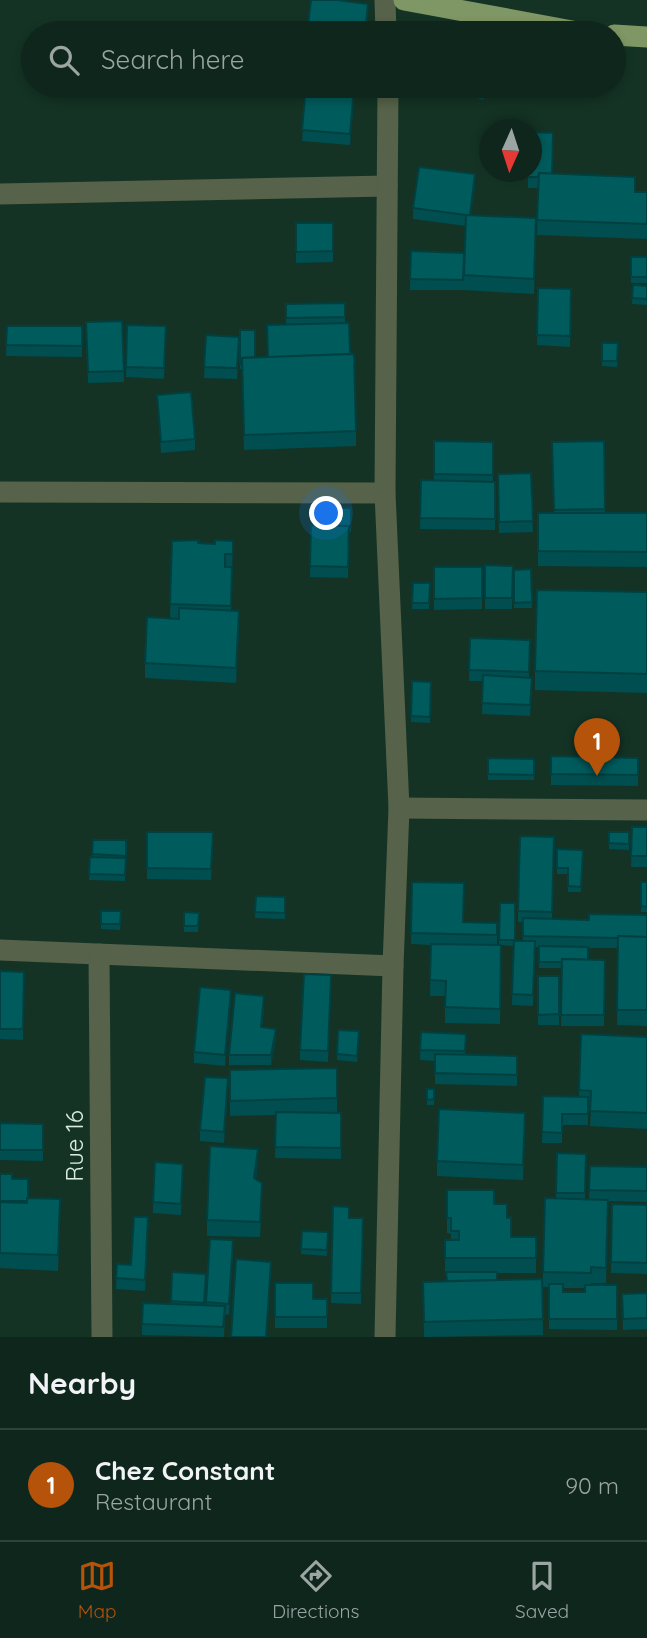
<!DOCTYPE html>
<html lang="en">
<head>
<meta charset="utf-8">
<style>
  body { margin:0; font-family:Quicksand,sans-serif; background:#1d3229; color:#f1f3f6 }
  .compass { position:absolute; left:479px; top:119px; width:63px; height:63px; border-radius:50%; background:#0f261c; box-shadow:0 4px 10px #0003; rotate:183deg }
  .you { position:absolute; left:327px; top:514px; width:24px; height:24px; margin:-18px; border:5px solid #fff; border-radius:50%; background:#1a73e8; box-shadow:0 0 0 10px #1a73e833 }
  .badge { display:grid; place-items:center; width:46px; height:46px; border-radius:50%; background:#b45309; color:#fff; font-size:23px; font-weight:700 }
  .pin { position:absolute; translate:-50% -58px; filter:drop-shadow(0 2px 4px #0008) }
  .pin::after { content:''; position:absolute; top:37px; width:24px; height:21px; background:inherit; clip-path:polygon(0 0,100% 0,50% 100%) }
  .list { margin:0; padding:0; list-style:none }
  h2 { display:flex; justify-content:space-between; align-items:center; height:91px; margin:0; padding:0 28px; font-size:30px }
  h2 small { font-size:23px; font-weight:400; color:#9ba5a3 }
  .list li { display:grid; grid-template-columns:46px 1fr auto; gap:21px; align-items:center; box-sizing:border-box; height:112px; padding:0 28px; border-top:2px solid #2f433b }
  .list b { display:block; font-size:26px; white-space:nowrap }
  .list p { margin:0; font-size:23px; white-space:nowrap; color:#9ba5a3 }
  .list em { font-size:23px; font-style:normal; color:#9ba5a3 }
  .icon { flex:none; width:38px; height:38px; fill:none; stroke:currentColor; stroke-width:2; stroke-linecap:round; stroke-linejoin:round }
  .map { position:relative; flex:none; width:647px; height:1337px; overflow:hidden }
  .search { position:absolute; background:#0f261c; box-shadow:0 4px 10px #0003; left:21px; right:21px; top:21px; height:77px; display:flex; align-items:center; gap:18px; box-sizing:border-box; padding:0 24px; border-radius:38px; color:#9ba5a3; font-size:26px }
  .sheet { height:203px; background:#0f261c }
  nav { display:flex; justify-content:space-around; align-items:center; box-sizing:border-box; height:98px; border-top:2px solid #2f433b; background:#0f261c; font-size:19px; color:#9ba5a3 }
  nav a { display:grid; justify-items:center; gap:4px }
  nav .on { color:#b45309 }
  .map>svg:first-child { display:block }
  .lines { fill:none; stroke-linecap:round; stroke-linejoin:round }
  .minor { stroke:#566249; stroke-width:21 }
  .major { stroke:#7f9764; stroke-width:21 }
  .wall { fill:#004e4f; fill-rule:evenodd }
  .shaded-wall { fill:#004040 }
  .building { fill:#005b5c; stroke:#004040; stroke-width:2 }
  .labels { text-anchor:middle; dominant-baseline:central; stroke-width:6; stroke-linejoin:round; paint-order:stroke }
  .street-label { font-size:24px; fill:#d8eae0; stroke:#143325 }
</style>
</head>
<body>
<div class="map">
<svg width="647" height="1337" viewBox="0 0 647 1337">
  <rect width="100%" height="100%" fill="#143325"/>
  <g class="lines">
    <!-- minor -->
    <g class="minor">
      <path d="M385,0L386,33"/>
      <path d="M0,194L387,186"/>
      <path d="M0,492L385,493"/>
      <path d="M399,808L647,810"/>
      <path d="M0,950L393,966"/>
      <path d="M99,954L102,1337"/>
      <path d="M385,1337L393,966L399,808L385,493L388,86"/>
    </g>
    <!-- major -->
    <g class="major">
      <path d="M404,0L583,33"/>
      <path d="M614,35L647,37"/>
    </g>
  </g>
  <!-- wall -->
  <g class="wall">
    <path d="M303,86H361L360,98L354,97L350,145L302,141L306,92L303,91Z"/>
    <path d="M470,86H488L483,100L469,95Z"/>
    <path d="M552,174L635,192H647V239L537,235L538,188H528V177Z"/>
    <path d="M475,185L471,215L536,233L534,294L464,290H410L411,251L464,253L466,226L413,219V208Z"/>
    <path d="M296,223H333V262L296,263Z"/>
    <rect x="631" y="257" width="16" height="26"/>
    <path d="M633,285L647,286V305L632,304Z"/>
    <path d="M538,288L571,289L570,347L537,345Z"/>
    <path d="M345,303V323L350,354L356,431V446L244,450L242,369H240V330L255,357H267L286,325V304Z"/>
    <path d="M122,321L124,382L88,383L86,322Z"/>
    <path d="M127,325L166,326L164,379L126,377Z"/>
    <path d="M7,326H82V357L6,356Z"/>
    <path d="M206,335L239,337L237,379L204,378Z"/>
    <path d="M602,343H618L617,367L602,366Z"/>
    <path d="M157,395L195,439V450L161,453Z"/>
    <path d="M434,441L493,442V481L495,482V530L420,529L421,480H434Z"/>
    <path d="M604,441L605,513H647V567L538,566V513H554L552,442Z"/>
    <path d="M531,473L533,532L499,533L498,474Z"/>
    <path d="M351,508V532H349L348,578L310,577L311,525H328Z"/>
    <path d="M172,541L215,544L233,541L231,611L239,627L236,683L145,678V663L170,618Z"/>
    <path d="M485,565L513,566L512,609H485Z"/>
    <path d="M434,567H482V609L434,610Z"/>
    <path d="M531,569L532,608H514V570Z"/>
    <path d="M413,583H430L429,609H412Z"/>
    <path d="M647,592V693L535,690V671Z"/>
    <path d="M470,638L530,640L529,678L532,688L530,716L482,714L483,681H469Z"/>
    <path d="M412,681L431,682L430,723L411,722Z"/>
    <path d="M551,756L638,758V786L551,785Z"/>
    <path d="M488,758L534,759V780H488Z"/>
    <path d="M632,827H647V867H631Z"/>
    <path d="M147,832L213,843L211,880L147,879Z"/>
    <path d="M609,832H629V850L609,849Z"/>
    <path d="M554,837L552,919L589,920L647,915V1026L617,1025L618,948H588V960H605L604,1026H561L562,968H539V947H535L533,1006L512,1005L513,946L501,945L500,1024L445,1023V996H430L431,945L411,944L412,882L463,922L497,923V945H499L500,903L515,941H523V922H518V911Z"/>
    <path d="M93,840H126L125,881L89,880L90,857H92Z"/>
    <path d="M557,849L583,850L581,892H568V874H557Z"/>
    <rect x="641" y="882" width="6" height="30"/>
    <path d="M256,896L285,897V919L255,918Z"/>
    <path d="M101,911H121L120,930L101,929Z"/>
    <path d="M184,912L199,913L198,932H184Z"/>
    <path d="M0,971L24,972L23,1040L0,1039Z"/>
    <rect x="538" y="976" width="21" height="49"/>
    <path d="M331,986L328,1062L300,1060V1050Z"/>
    <path d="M231,1001L225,1066L194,1063V1052Z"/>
    <path d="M264,1007L262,1027L276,1039L271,1065H229V1055Z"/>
    <path d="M338,1030L359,1031L357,1062L337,1060Z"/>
    <path d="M421,1032L466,1034L465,1055L517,1056V1086L435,1084V1061L420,1060Z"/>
    <path d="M581,1034L647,1037V1129L590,1126L591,1106H588V1125H562V1143H542L543,1096H579Z"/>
    <path d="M337,1068V1113H341V1159L275,1158L276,1115L230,1116V1070Z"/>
    <path d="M228,1089L224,1143L200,1141V1130Z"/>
    <rect x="427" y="1089" width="7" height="16"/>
    <path d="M0,1123L43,1124V1161L0,1160Z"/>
    <path d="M525,1128L523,1180L437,1176V1161Z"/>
    <path d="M586,1154L585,1199L589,1200L590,1166L647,1167V1202L608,1201L606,1283H591V1285H617V1330L549,1329V1287H543V1272L556,1198V1193ZM563,1288H585V1292H563Z"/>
    <path d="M258,1164L256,1179L262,1198L260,1237L207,1236V1220Z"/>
    <path d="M0,1174L12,1179L28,1198L60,1214L58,1271L0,1268Z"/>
    <path d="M183,1174L181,1215L153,1213V1202Z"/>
    <path d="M447,1190L494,1204L507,1218L511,1237H536V1273H497V1280L542,1279L543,1335L424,1337L423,1282L446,1281V1274H445V1240H451V1234L447,1233Z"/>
    <path d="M612,1204L647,1205V1274L611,1273Z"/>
    <path d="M333,1206L349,1218H363L361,1304L331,1303Z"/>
    <path d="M148,1228L145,1291L116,1289L117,1264L131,1265Z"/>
    <path d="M302,1231L328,1232L327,1256L301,1254Z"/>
    <path d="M210,1239L233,1251L229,1315L225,1314L224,1337L142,1335V1324L171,1304L172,1272L206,1285L204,1305H206Z"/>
    <path d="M275,1283L313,1299H327V1328H275Z"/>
    <path d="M647,1293V1329L623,1330L622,1294Z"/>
  </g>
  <!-- shaded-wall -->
  <g class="shaded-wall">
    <path d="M368,4L367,33H365Z"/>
    <path d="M486,86H488L483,100V95Z"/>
    <path d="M354,88V99L350,145V134Z"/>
    <path d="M475,174V185L469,227V216Z"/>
    <path d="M239,611V627L236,683V668Z"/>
    <path d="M231,990V1001L225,1066V1055Z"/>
    <path d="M276,1029V1039L271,1065V1055Z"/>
    <path d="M228,1078V1089L224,1143V1132Z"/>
    <path d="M258,1149V1164L254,1193V1178Z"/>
  </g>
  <!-- building -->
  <g class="building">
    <path d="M311,0H337L368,4L365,33H307Z"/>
    <path d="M306,86H330L354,88L350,134L302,130Z"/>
    <path d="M470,86H486L483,95L469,90Z"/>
    <path d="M531,132L553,133L552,174L539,173L538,177H528V172H531Z"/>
    <path d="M419,167L475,174L470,215H466L413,208Z"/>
    <path d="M539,173L635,177V192H647V224L537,220Z"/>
    <path d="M466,215L536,218L534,279L464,275Z"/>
    <path d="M296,223H333V251L296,252Z"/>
    <path d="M411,251L464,253L463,280L410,279Z"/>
    <rect x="631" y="257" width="16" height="20"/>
    <path d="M633,285L647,286V299L632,298Z"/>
    <path d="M538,288L571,289L570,336L537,335Z"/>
    <path d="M345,303V317L286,318V304Z"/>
    <path d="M122,321L124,371L88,372L86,322Z"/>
    <path d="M349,323L350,354L268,357L267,325Z"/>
    <path d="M127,325L166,326L164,368L126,367Z"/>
    <path d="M7,326H82V346L6,345Z"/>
    <path d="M240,330H255V357L242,358V364H240Z"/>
    <path d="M206,335L239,337L237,368L204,367Z"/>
    <path d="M602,343H618L617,361H602Z"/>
    <path d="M354,354L356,431L244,435L242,358Z"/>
    <path d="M191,392L195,439L161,442L157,395Z"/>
    <path d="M434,441L493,442V475L434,474Z"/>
    <path d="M604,441L605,509L554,510L552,442Z"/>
    <path d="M531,473L533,521L499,522L498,474Z"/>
    <path d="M421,480L495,482V519L420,518Z"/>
    <path d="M329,508H351V527L328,525Z"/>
    <path d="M538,513H647V552L538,551Z"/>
    <path d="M311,525L349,526L348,567L310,566Z"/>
    <path d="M199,540L198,543L215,544V540L233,541V554H225V567H232L231,606L170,604L172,541Z"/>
    <path d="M485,565L513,566L512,598H485Z"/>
    <path d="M434,567H482V598L434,599Z"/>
    <path d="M531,569L532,602L514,603V570Z"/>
    <path d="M413,583H430L429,603H412Z"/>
    <path d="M537,590L647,592V674L535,671Z"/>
    <path d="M179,608L239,611L236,668L145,663L147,617L179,619Z"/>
    <path d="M470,638L530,640L529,672L469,670Z"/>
    <path d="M483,675L532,678L530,705L482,703Z"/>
    <path d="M412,681L431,682L430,717L411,716Z"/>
    <path d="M551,756L638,758V775L551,774Z"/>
    <path d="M488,758L534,759V775L488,774Z"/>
    <path d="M632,827H647V856H631Z"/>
    <path d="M147,832H213L211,869L147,868Z"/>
    <path d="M609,832H629V844L609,843Z"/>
    <path d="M520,836L554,837L552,912L518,911Z"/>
    <path d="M93,840H126V856L92,854Z"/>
    <path d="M557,849L583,850L581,887L568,886V868H557Z"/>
    <path d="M90,857L126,858L125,875L89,874Z"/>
    <path d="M412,882L464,883L463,922L497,923V935L411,933Z"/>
    <path d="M641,882H647V907L641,906Z"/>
    <path d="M256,896L285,897V913L255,912Z"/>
    <path d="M500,903H515V940H499Z"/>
    <path d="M101,911H121L120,924H101Z"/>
    <path d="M184,912L199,913L198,926H184Z"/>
    <path d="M589,914L647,915V937L618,936V938L523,936V918L589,920Z"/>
    <path d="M618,936L647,937V1010H617Z"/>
    <path d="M514,941H535L533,995L512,994Z"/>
    <path d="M431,944L501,945L500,1009L445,1007L446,981L430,980Z"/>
    <path d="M539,946L588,947V960L562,959V962H539Z"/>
    <path d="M562,959L605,960L604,1015H561Z"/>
    <path d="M0,971L24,972L23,1029H0Z"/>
    <path d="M304,974L331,975L328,1051L300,1050Z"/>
    <path d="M538,976H559V1014L538,1015Z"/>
    <path d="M200,987L231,990L225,1055L194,1052Z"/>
    <path d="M235,993L264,996L261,1027L276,1029L271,1055H229Z"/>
    <path d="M338,1030L359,1031L357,1056L337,1054Z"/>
    <path d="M421,1032L466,1034L465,1051L420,1050Z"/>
    <path d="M581,1034L647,1037V1113L590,1111L591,1091L579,1090Z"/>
    <path d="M435,1054L517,1056V1075L435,1073Z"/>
    <path d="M337,1068V1098L230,1101V1070Z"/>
    <path d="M205,1077L228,1078L224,1132L200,1130Z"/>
    <path d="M427,1089H434V1099L427,1100Z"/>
    <path d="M543,1096L588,1097V1114H562V1133L542,1132Z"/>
    <path d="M439,1109L525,1113L523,1165L437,1161Z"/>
    <path d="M276,1112L341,1113V1148L275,1147Z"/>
    <path d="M0,1123L43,1124V1150H0Z"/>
    <path d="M210,1146L258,1149L254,1178L262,1183L260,1222L207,1220Z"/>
    <path d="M557,1153L586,1154L585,1193H556Z"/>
    <path d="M155,1162L183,1164L181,1204L153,1202Z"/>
    <path d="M590,1166L647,1167V1191L589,1190Z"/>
    <path d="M0,1174H12V1179H28V1198H27V1201H0Z"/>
    <path d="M447,1190H494V1204H507V1218L511,1217V1237H536V1258H445V1240H459V1231H451V1218H447Z"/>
    <path d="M27,1198L60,1199L58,1255L0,1253V1202L27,1203Z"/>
    <path d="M545,1198L608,1200L606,1268L591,1267V1273L543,1272Z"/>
    <path d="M612,1204L647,1205V1263L611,1262Z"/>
    <path d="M333,1206L349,1207V1218H363L361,1293H331Z"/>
    <path d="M134,1217H148L145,1280L116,1278L117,1264L131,1265Z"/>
    <path d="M302,1231L328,1232L327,1250L301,1249Z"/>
    <path d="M210,1239L233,1240L229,1304L206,1302Z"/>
    <path d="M236,1259L271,1262L266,1337H231Z"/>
    <path d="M172,1272L206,1274L204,1303L171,1301Z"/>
    <path d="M446,1272H497V1280L447,1281Z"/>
    <path d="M542,1279L543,1319L424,1322L423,1282Z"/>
    <path d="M275,1283H313V1299H327V1317H275Z"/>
    <path d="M549,1284H563V1292H585V1285H617V1319H549Z"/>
    <path d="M647,1293V1318L623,1319L622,1294Z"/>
    <path d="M143,1303L225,1306L223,1327L142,1324Z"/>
  </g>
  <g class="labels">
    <!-- street labels -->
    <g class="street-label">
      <text transform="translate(74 1146) rotate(-90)">Rue 16</text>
    </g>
  </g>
</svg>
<svg class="compass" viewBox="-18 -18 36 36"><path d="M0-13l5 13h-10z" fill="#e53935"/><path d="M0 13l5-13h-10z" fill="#9ba5a3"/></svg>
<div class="you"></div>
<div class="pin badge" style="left:597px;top:776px">1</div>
<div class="search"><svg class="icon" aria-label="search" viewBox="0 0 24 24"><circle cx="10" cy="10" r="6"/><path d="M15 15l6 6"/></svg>Search here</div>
</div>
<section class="sheet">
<h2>Nearby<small></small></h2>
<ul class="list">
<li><span class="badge">1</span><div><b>Chez Constant</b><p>Restaurant</p></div><em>90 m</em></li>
</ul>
</section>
<nav>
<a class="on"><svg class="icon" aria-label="map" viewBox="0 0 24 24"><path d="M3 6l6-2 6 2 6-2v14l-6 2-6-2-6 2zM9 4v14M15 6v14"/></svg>Map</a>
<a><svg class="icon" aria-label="directions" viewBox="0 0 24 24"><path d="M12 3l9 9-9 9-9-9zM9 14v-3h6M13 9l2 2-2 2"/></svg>Directions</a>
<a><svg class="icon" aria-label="saved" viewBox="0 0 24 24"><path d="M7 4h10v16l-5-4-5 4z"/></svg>Saved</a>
</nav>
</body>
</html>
